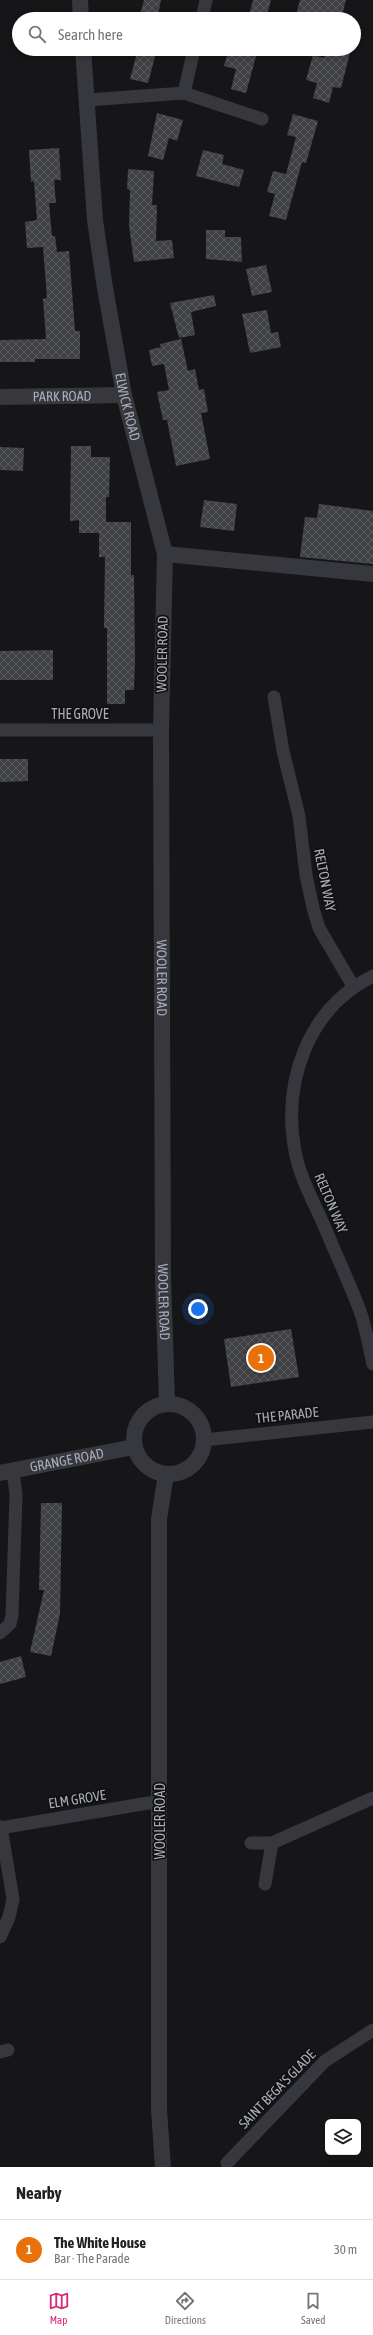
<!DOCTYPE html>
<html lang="en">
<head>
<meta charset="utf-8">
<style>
  body { margin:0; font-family:"Asap Condensed",sans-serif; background:#f6f6f6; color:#222 }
  .controls { position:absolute; right:12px; bottom:12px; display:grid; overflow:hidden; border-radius:6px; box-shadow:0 2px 6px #0003 }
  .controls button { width:36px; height:36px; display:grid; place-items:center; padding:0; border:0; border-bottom:1px solid #e0e0e0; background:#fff; color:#222; font:20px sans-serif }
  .you { position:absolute; left:198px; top:1309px; width:14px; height:14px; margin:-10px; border:3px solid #fff; border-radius:50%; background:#1a73e8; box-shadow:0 0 0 6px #1a73e833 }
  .badge { display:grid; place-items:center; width:26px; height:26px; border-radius:50%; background:#db2777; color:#fff; font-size:13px; font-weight:700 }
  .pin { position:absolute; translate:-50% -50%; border:2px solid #fff; box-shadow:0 1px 4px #0006 }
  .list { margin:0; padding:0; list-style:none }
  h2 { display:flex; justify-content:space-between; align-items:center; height:52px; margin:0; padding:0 16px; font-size:17px }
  h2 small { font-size:13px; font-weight:400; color:#767676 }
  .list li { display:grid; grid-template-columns:26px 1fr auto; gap:12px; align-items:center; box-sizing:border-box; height:60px; padding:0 16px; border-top:1px solid #e0e0e0 }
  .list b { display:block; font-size:15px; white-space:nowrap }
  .list p { margin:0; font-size:13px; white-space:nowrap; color:#767676 }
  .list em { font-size:13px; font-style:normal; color:#767676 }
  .icon { flex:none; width:22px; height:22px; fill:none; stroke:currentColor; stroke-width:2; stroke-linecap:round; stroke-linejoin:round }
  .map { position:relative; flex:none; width:373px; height:2167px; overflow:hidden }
  .search { position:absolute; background:#fff; box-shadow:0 2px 6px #0003; left:12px; right:12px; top:12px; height:44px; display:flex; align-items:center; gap:10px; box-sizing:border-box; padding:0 14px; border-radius:22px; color:#767676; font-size:15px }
  .sheet { height:112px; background:#fff }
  nav { display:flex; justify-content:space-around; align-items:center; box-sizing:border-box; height:56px; border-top:1px solid #e0e0e0; background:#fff; font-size:11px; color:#767676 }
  nav a { display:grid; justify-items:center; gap:2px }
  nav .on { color:#db2777 }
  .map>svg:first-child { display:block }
  .building { fill:url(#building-cross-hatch) }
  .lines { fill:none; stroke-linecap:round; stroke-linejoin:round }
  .minor { stroke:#37383d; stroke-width:13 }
  .tertiary { stroke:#37383d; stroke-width:16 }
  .labels { text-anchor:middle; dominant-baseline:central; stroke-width:3.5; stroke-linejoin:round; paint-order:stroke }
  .street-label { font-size:14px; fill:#a8adb8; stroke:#111113 }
</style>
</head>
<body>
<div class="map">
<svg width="373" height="2167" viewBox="0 0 373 2167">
  <defs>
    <pattern id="building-cross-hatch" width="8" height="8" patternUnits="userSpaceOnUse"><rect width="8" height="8" fill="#404145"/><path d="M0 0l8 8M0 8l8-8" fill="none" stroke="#595a5e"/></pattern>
  </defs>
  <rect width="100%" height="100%" fill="#161618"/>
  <!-- building -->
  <g class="building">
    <path d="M144,0H161L157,19H139Z"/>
    <path d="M253,0H271L266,19H248Z"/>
    <path d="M300,0H346L341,19H295Z"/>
    <path d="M138,49H157L148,83L130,79Z"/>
    <path d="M229,49H258L246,93L231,89L236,69L224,66Z"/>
    <path d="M326,49H351L341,88L333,87L329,103L313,98L317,83L306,80L313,55L324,58Z"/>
    <path d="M157,113L183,120L177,141L169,138L163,160L148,156Z"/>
    <path d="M293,114L318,121L306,163L302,162L286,220L269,216L275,194L267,192L273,171L286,174L296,137L287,135Z"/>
    <path d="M59,148L61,180H54L56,203H49L52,236H55L57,252L69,251L75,331H80V359H35V362H0V340L46,339L43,299L47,298L43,247L27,248L25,222L37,220L34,181L31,182L29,150Z"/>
    <path d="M203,150L224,155L222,164L244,170L239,187L196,176Z"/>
    <path d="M128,169L154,171L152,205H157L156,241L172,240L174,258L134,262L129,226L130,190L127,189Z"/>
    <path d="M206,230H225V237H241L242,262L206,259Z"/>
    <path d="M266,265L272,292L252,296L246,269Z"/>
    <path d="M214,295L216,306L191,312L195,335L179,338L170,303Z"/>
    <path d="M267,310L271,333L278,332L281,347L250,353L242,314Z"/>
    <path d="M181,339L188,371L195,369L199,390L204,389L208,412L201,413L210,459L176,466L167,420H163L157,392L169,390L164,364L152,366L149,350L161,347L160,344Z"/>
    <path d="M71,446H91V457H110L109,497H106V522H131V575H134L135,662L134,690H125V704H107V628H104L105,557H99V533H79V520L70,521Z"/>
    <path d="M0,447L24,448L23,471L0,470Z"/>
    <path d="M204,500L237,504L234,531L200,527Z"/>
    <path d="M319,504L373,511V564L300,557L305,517L317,518Z"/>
    <path d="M53,650V680H0V651Z"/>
    <path d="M0,759H28V781L0,782Z"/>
    <path d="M291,1329L299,1377L231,1387L224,1339Z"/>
    <path d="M41,1503H62L60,1614L51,1656L30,1652L44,1590H39Z"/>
    <path d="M21,1656L26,1677L0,1684V1662Z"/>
  </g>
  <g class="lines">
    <!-- minor -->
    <g class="minor">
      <path d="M202,19L206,0"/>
      <path d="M184,93L194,49"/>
      <path d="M87,100L184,93L262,119"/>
      <path d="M274,697L283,751L299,816L306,875L313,908L319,928L353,986"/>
      <path d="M0,730H161"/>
      <path d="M373,976C308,1008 282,1082 295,1151C300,1179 315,1204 326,1230C337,1257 350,1284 360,1311C366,1328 369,1347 373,1364"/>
      <path d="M204,1440L373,1422"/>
      <path d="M0,1633L10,1624L12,1615L16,1495L13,1471"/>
      <path d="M0,1828L160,1801"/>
      <path d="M251,1843H272L373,1798"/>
      <path d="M265,1884L272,1843"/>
      <path d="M0,1937L9,1917L13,1899L1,1827"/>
      <path d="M0,2052L8,2050"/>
      <path d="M227,2163L325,2061L373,2030"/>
    </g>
    <!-- tertiary -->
    <g class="tertiary">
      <path d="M80,0L81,19"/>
      <path id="s1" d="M83,49L95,220L104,282L124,395L165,554L161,730L163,1277L167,1403"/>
      <path id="s2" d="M0,397L124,395"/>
      <path d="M165,554L373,574"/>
      <circle cx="169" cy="1439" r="35"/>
      <path id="s3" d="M0,1473L134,1447"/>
      <path d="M163,2167L159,2110V1519L166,1474"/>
    </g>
  </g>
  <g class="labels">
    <!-- street labels -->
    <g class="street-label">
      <text stroke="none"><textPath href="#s2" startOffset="62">PARK ROAD</textPath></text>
      <text stroke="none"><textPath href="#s1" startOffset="361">ELWICK ROAD</textPath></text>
      <text transform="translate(162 654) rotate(-89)">WOOLER ROAD</text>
      <text x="80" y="714">THE GROVE</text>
      <text transform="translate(325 880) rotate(79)">RELTON WAY</text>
      <text stroke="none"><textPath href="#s1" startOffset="937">WOOLER ROAD</textPath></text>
      <text transform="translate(331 1203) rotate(67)">RELTON WAY</text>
      <text stroke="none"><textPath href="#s1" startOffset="1261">WOOLER ROAD</textPath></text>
      <text transform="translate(287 1415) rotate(-6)">THE PARADE</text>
      <text stroke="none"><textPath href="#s3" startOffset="68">GRANGE ROAD</textPath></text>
      <text transform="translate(77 1799) rotate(-9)">ELM GROVE</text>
      <text transform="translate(160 1821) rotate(-90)">WOOLER ROAD</text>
      <text transform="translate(277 2089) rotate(-46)">SAINT BEGA'S GLADE</text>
    </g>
  </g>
</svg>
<div class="controls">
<button><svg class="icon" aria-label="layers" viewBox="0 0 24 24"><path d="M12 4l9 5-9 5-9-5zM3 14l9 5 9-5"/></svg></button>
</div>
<div class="you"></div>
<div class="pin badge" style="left:261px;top:1358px;background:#e8710a">1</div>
<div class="search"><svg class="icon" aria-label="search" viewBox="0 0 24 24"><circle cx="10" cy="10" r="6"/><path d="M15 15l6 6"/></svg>Search here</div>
</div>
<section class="sheet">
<h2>Nearby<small></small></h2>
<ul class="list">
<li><span class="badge" style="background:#e8710a">1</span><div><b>The White House</b><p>Bar · The Parade</p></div><em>30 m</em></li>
</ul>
</section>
<nav>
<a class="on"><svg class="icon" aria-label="map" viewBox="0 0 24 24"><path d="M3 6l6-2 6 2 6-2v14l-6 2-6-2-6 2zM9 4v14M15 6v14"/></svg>Map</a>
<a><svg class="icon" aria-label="directions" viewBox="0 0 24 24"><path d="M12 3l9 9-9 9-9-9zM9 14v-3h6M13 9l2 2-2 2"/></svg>Directions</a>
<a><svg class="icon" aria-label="saved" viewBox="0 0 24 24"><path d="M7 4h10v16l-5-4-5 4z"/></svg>Saved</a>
</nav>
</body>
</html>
